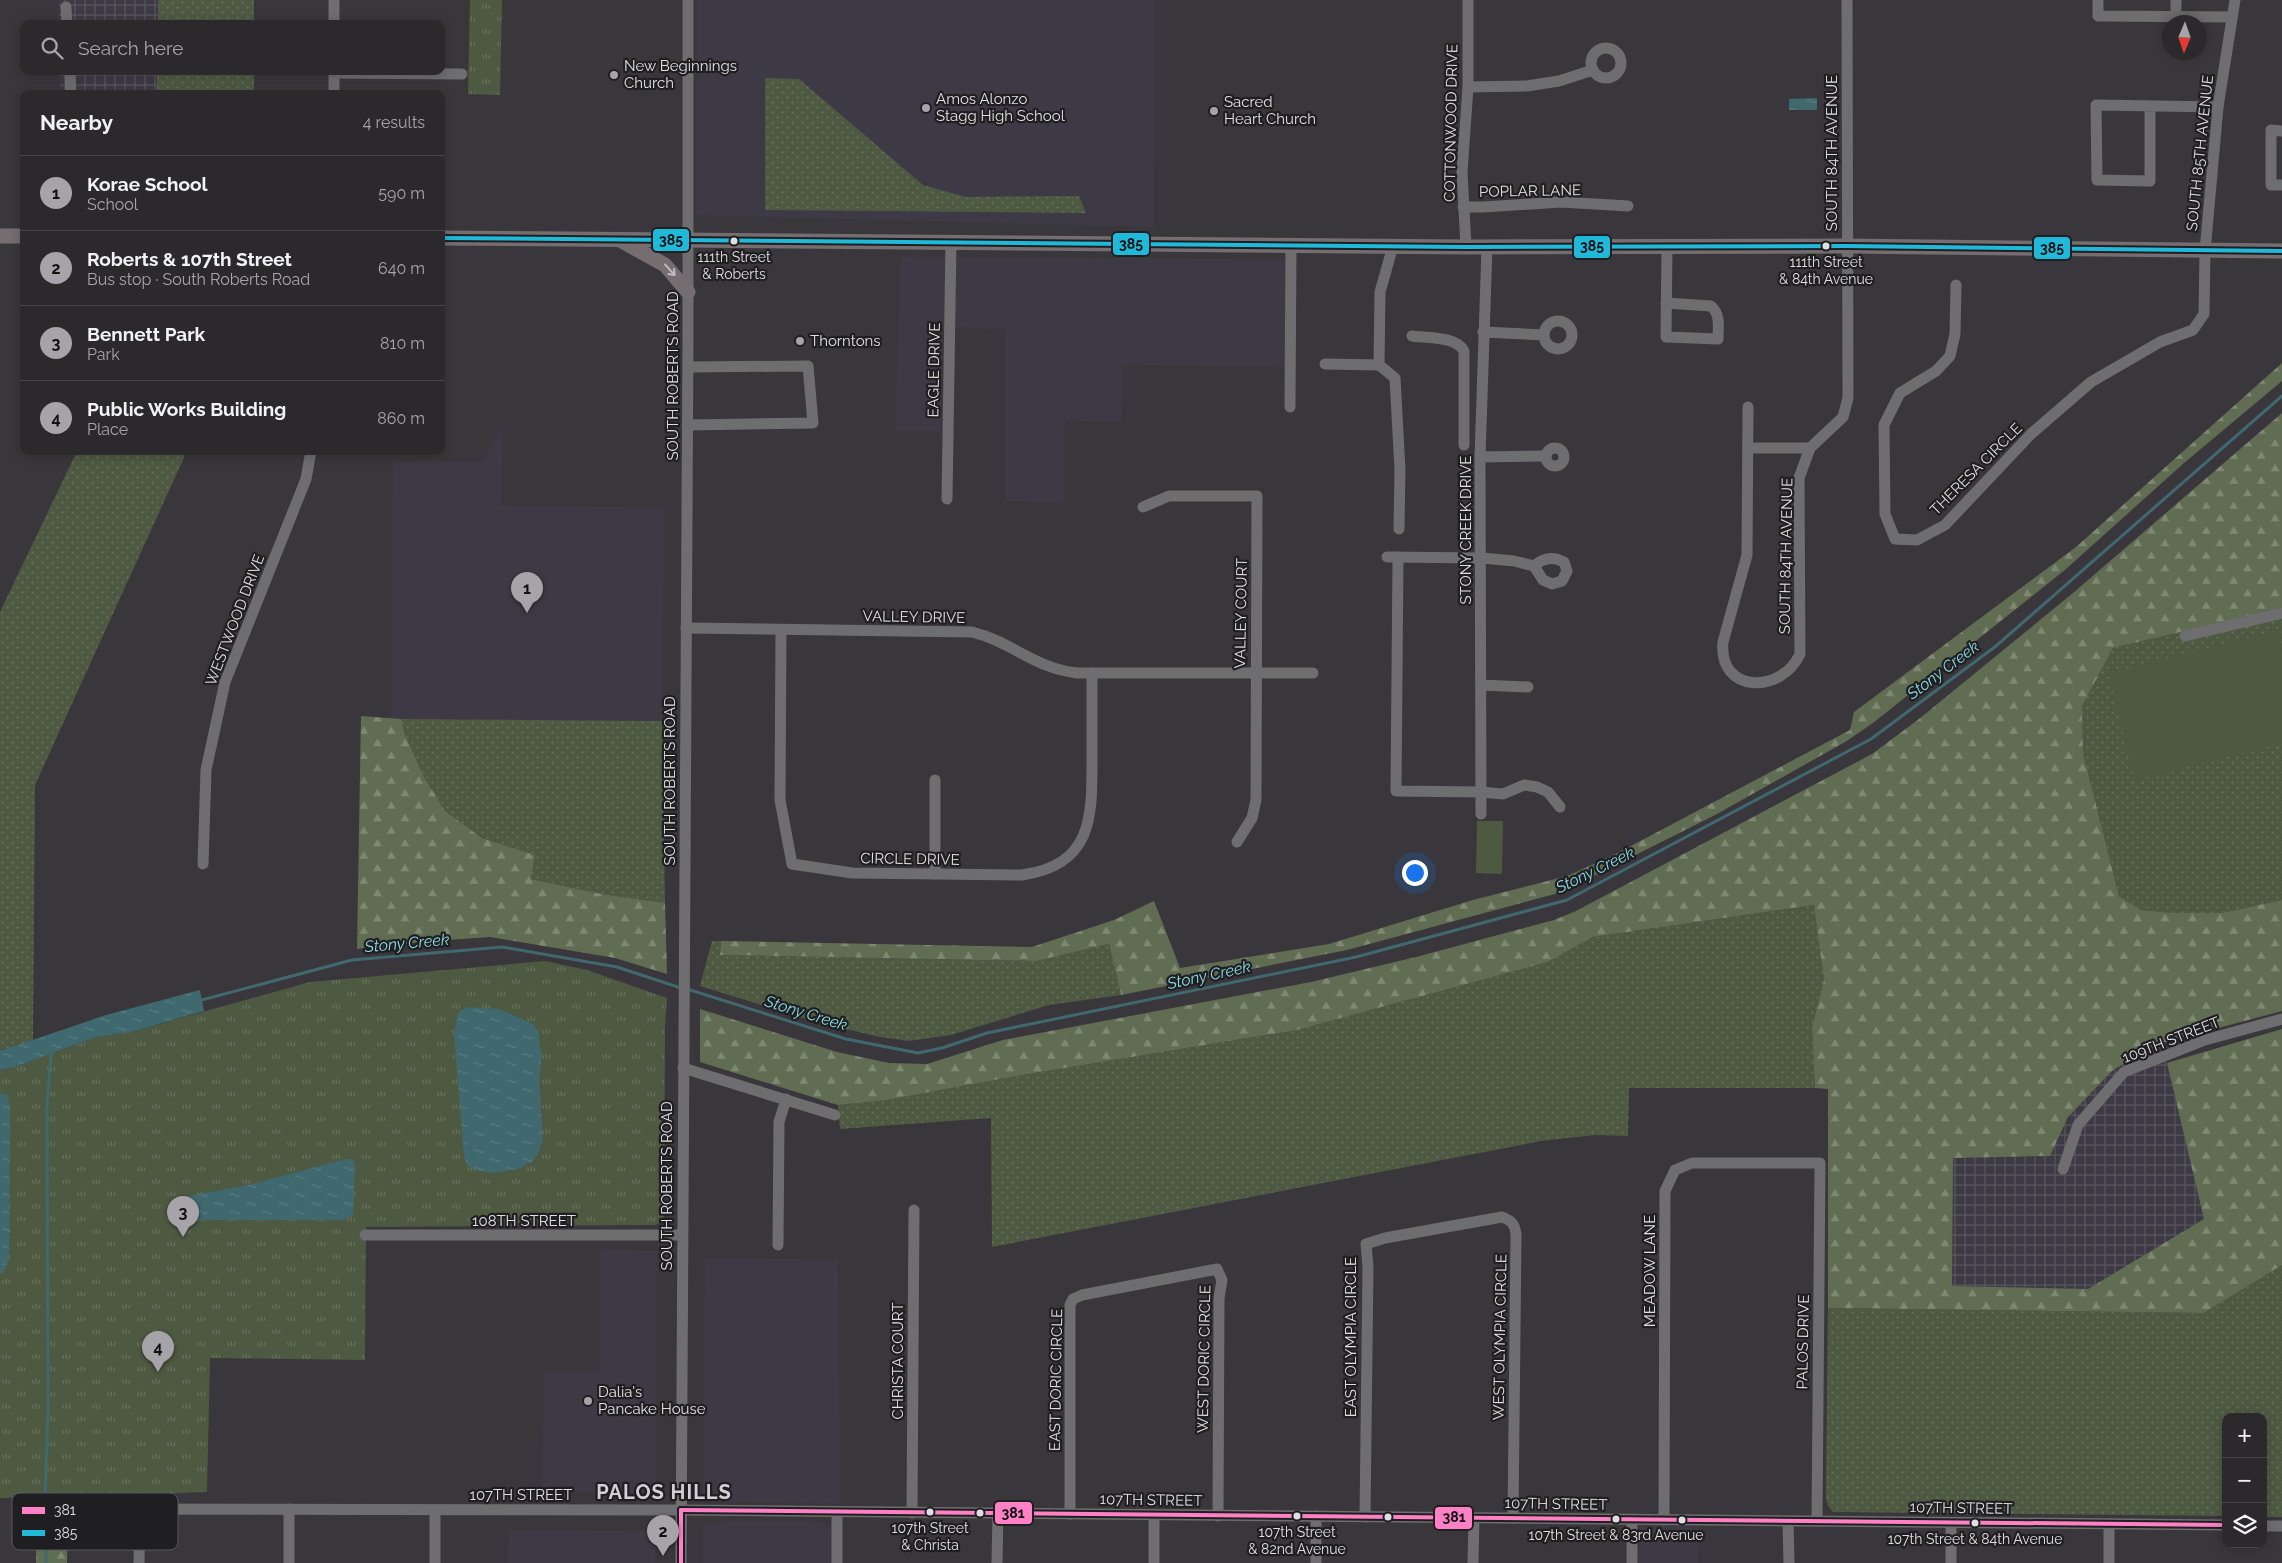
<!DOCTYPE html>
<html lang="en">
<head>
<meta charset="utf-8">
<style>
  body { margin:0; font-family:Raleway,sans-serif; background:#333134; color:#f1f3f6 }
  .controls { position:absolute; right:15px; bottom:15px; display:grid; overflow:hidden; border-radius:10px; box-shadow:0 2px 12px #0003 }
  .controls button { width:45px; height:45px; display:grid; place-items:center; padding:0; border:0; border-bottom:1px solid #474548; background:#2b292c; color:#f1f3f6; font:25px sans-serif }
  .compass { position:absolute; left:2162px; top:15px; width:45px; height:45px; border-radius:50%; background:#2b292c; box-shadow:0 2px 12px #0003; rotate:182deg }
  .you { position:absolute; left:1414px; top:872px; width:18px; height:18px; margin:-12px; border:4px solid #fff; border-radius:50%; background:#1a73e8; box-shadow:0 0 0 8px #1a73e833 }
  .badge { display:grid; place-items:center; width:32px; height:32px; border-radius:50%; background:#a6a4a8; color:#111; font-size:16px; font-weight:700 }
  .pin { position:absolute; translate:-50% -41px; filter:drop-shadow(0 1px 2px #0008) }
  .pin::after { content:''; position:absolute; top:26px; width:18px; height:15px; background:inherit; clip-path:polygon(0 0,100% 0,50% 100%) }
  .list { margin:0; padding:0; list-style:none }
  h2 { display:flex; justify-content:space-between; align-items:center; height:65px; margin:0; padding:0 20px; font-size:21px }
  h2 small { font-size:16px; font-weight:400; color:#a6a6a9 }
  .list li { display:grid; grid-template-columns:32px 1fr auto; gap:15px; align-items:center; box-sizing:border-box; height:75px; padding:0 20px; border-top:1px solid #474548 }
  .list b { display:block; font-size:19px; white-space:nowrap }
  .list p { margin:0; font-size:16px; white-space:nowrap; color:#a6a6a9 }
  .list em { font-size:16px; font-style:normal; color:#a6a6a9 }
  .icon { flex:none; width:28px; height:28px; fill:none; stroke:currentColor; stroke-width:2; stroke-linecap:round; stroke-linejoin:round }
  .map { position:relative; flex:none; width:2282px; height:1563px; overflow:hidden }
  .search { position:absolute; background:#2b292c; box-shadow:0 2px 12px #0003; left:20px; top:20px; width:425px; height:55px; display:flex; align-items:center; gap:12px; box-sizing:border-box; padding:0 18px; border-radius:10px; color:#a6a6a9; font-size:19px }
  .panel { position:absolute; background:#2b292c; box-shadow:0 2px 12px #0003; left:20px; top:90px; width:425px; height:365px; border-radius:10px }
  .map>svg:first-child { display:block }
  .built { fill:#3e3a45 }
  .industrial { fill:url(#industrial-grid) }
  .grass { fill:url(#grass-dots) }
  .forest { fill:url(#forest-firs) }
  .park { fill:url(#park-tufts) }
  .pitch { fill:#4e5942 }
  .water { fill:url(#water-ripples) }
  .lines { fill:none; stroke-linecap:round; stroke-linejoin:round }
  .stream { stroke:#40686f; stroke-width:3 }
  .minor { stroke:#6e6d6f; stroke-width:11 }
  .major { stroke:#756d70; stroke-width:15 }
  .bus-1-casing { stroke:#1f1e21; stroke-width:8 }
  .bus-2-casing { stroke:#1f1e21; stroke-width:8 }
  .bus-1 { stroke:#ff80c5; stroke-width:4 }
  .bus-2 { stroke:#20b9da; stroke-width:4 }
  .oneway { stroke:#c0bcc0 }
  .poi-dot { fill:#a6a4a8; stroke:#1f1e21; stroke-width:2 }
  .bus-dot { fill:#e0dee2; stroke:#1f1e21; stroke-width:2 }
  .labels { text-anchor:middle; dominant-baseline:central; stroke-width:4.5; stroke-linejoin:round; paint-order:stroke }
  .bus-label { font-size:14px; fill:#e0dee2; stroke:#1f1e21 }
  .poi-label { font-size:15px; fill:#e0dee2; stroke:#1f1e21; text-anchor:start }
  .street-label { font-size:15px; fill:#e0dee2; stroke:#1f1e21 }
  .water-label { font-size:16px; font-style:italic; fill:#8adbe6; stroke:#1f1e21 }
  .district-label { font-size:20px; font-weight:bold; letter-spacing:1px; fill:#d2cfd7; stroke:#1f1e21 }
  .key { fill:#1f1e21; stroke:#59585b; stroke-width:1 }
  .key-label { font-size:14px; fill:#e0dee2 }
  .line-badge { stroke:#1f1e21; stroke-width:2 }
  .pale-badge-label { font-size:14px; text-anchor:middle; font-weight:bold; fill:#111 }
</style>
</head>
<body>
<div class="map">
<svg width="2282" height="1563" viewBox="0 0 2282 1563">
  <defs>
    <pattern id="industrial-grid" width="8" height="8" patternUnits="userSpaceOnUse" patternTransform="scale(1.25)"><rect width="8" height="8" fill="#3e3a45"/><path d="M0 4h8M4 0v8" fill="none" stroke="#5a5660"/></pattern>
    <pattern id="grass-dots" width="8" height="8" patternUnits="userSpaceOnUse" patternTransform="scale(1.25)"><rect width="8" height="8" fill="#4e5942"/><path d="M2 2h.1M6 6h.1" fill="none" stroke="#67705d" stroke-width="1.8" stroke-linecap="round"/></pattern>
    <pattern id="forest-firs" width="22" height="20" patternUnits="userSpaceOnUse" patternTransform="scale(1.25)"><rect width="22" height="20" fill="#616d52"/><path d="M5 1l3.5 6h-7zM16 11l3.5 6h-7z" fill="#7f8873"/></pattern>
    <pattern id="park-tufts" width="24" height="20" patternUnits="userSpaceOnUse" patternTransform="scale(1.25)"><rect width="24" height="20" fill="#4e5942"/><path d="M3 7l-1-3M5 7V3M7 7l1-3M15 17l-1-3M17 17v-4M19 17l1-3" fill="none" stroke="#67705d"/></pattern>
    <pattern id="water-ripples" width="26" height="14" patternUnits="userSpaceOnUse" patternTransform="scale(1.25)"><rect width="26" height="14" fill="#40686f"/><path d="M2 4q2-2 4 0t4 0M15 11q2-2 4 0t4 0" fill="none" stroke="#5b7d83"/></pattern>
  </defs>
  <rect width="100%" height="100%" fill="#39373b"/>
  <!-- built -->
  <g class="built">
    <path d="M697,0H1155L1154,227L696,215Z"/>
    <path d="M901,257L1291,259V367L1123,365L1122,422L1065,421L1064,503L1005,501V329L942,327L941,431H895Z"/>
    <path d="M503,425L501,506L664,507L662,721L391,719L393,461L481,462Z"/>
    <path d="M600,1249L657,1251L656,1492H542L544,1371H600Z"/>
    <path d="M705,1258L838,1259L840,1504L703,1501Z"/>
    <path d="M724,1521H814L824,1523L831,1529L833,1538L832,1563H703V1526Z"/>
    <path d="M1640,1525L1699,1526L1698,1563H1639Z"/>
    <path d="M509,1530L656,1531L655,1563H508Z"/>
  </g>
  <!-- industrial -->
  <g class="industrial">
    <rect x="59" y="0" width="99" height="24"/>
    <rect x="60" y="71" width="97" height="23"/>
    <path d="M2162,1043L2204,1219L2088,1289L1952,1286L1953,1157L2050,1156L2068,1117L2113,1070Z"/>
  </g>
  <!-- grass -->
  <g class="grass">
    <rect x="158" y="0" width="96" height="24"/>
    <rect x="157" y="71" width="97" height="23"/>
    <path d="M765,78L799,79L923,185L966,197L1079,196L1086,213L765,210Z"/>
    <path d="M77,451H187L35,785L33,1041L0,1051V612Z"/>
    <path d="M2282,608V900L2221,913H2173L2141,910L2119,896L2083,753L2082,706L2113,648Z"/>
    <path d="M401,719L662,721L665,903L602,894L531,879L535,855L482,838L445,811L423,775L405,735Z"/>
    <path d="M1815,905L1824,981L1812,1027L1815,1088H1629L1628,1136L1595,1135L1541,1141L992,1247L991,1118L840,1129L838,1105L887,1100L1016,1076L1297,1030L1548,962L1593,937Z"/>
    <path d="M712,941H721L720,955L1036,961L1109,944L1121,995L1049,1005L951,1035L909,1041L880,1037L816,1022L700,986Z"/>
    <path d="M2282,1265V1517H2263V1417H2226V1516L1833,1512L1828,1506L1826,1497L1828,1308L2204,1313Z"/>
  </g>
  <!-- forest -->
  <g class="forest">
    <path d="M2282,363V381L2184,463L2066,569L1873,723L1845,742L1717,814L1562,892L1347,950L1121,995L1109,944L1036,961L720,955L721,941L1032,947L1114,920L1154,901L1180,968L1329,944L1473,900L1567,876L1614,855L1850,730L1854,712L2076,547Z"/>
    <path d="M2282,413V608L2113,648L2082,706L2083,753L2119,896L2141,910L2173,913H2221L2282,900V1011L2162,1043L2113,1070L2068,1117L2050,1156L1953,1158L1952,1286L2088,1289L2204,1219L2167,1063L2282,1029V1265L2204,1313L1828,1308V1089L1815,1088L1812,1027L1824,980L1814,905L1593,937L1548,962L1297,1030L1016,1076L887,1100L838,1105L700,1062V1009L837,1052L889,1063L927,1064L1003,1040L1311,982L1416,957L1554,920L1576,911L1872,754L1919,719L2073,593Z"/>
    <path d="M361,716L401,719L405,735L423,775L445,811L482,838L535,855L531,879L602,894L665,903L667,974L615,958L490,937L432,941L357,949Z"/>
    <path d="M39,1310L68,1491L67,1563H36Z"/>
  </g>
  <!-- park -->
  <g class="park">
    <path d="M470,0H502L500,95L468,94Z"/>
    <path d="M545,961L587,970L667,998L665,1026L664,1220L655,1225L366,1227L365,1360L210,1358L207,1492L0,1498V1070L15,1067L96,1037L131,1032L310,982Z"/>
  </g>
  <!-- pitch -->
  <g class="pitch">
    <path d="M2277,631L2282,651V743L2135,780L2108,673Z"/>
    <path d="M1477,821H1503L1502,874L1476,873Z"/>
  </g>
  <!-- water -->
  <g class="water">
    <path d="M1817,98V110H1789V99Z"/>
    <path d="M200,990L204,1011L131,1032L96,1037L15,1067L0,1070V1051L106,1015Z"/>
    <path d="M466,1007L499,1009L533,1024L539,1033V1045L542,1055L539,1079L543,1138L538,1154L533,1161L518,1169L490,1173L475,1170L467,1165L464,1156L454,1034L458,1013Z"/>
    <path d="M0,1093L8,1095L10,1111L9,1259L4,1272L0,1274Z"/>
    <path d="M346,1159H353L355,1167L353,1215L344,1220H182L173,1215L171,1210L173,1203L184,1197L248,1185Z"/>
  </g>
  <g class="lines">
    <!-- stream -->
    <g class="stream">
      <path d="M687,989L846,1039L918,1053L942,1048L987,1033L1356,957L1567,900L1871,739L1996,646L2282,396"/>
      <path d="M198,1001L352,960L502,947L617,967L681,988"/>
      <path d="M46,1563L45,1502L48,1410L47,1106L51,1053"/>
    </g>
    <!-- minor -->
    <g class="minor">
      <path d="M2098,0V16L2232,17"/>
      <path d="M66,7L67,24"/>
      <path d="M2176,17V0"/>
      <path d="M334,24V0"/>
      <circle cx="1606" cy="63" r="15"/>
      <path d="M70,71L71,94"/>
      <path d="M334,71V94"/>
      <path d="M334,73L462,74"/>
      <path d="M1468,87L1527,86L1559,81L1593,70"/>
      <path d="M2150,106V181L2097,180L2096,105L2218,107"/>
      <path d="M2282,131L2271,130V185H2282"/>
      <path d="M1463,207H1483L1561,202L1628,206"/>
      <path d="M1393,246L1380,292L1379,365L1395,378L1400,470L1399,529"/>
      <path d="M1466,247L1462,172L1468,87V0"/>
      <path d="M1956,285L1955,334L1950,356L1936,371L1900,393L1884,425L1885,514L1895,539L1917,540L1945,525L2031,434L2091,382L2160,342L2193,330L2204,314L2205,251L2218,107L2235,0"/>
      <path d="M1666,303L1711,306C1721,315 1718,327 1718,339L1666,337L1667,246"/>
      <circle cx="1558" cy="335" r="14"/>
      <path d="M1483,332L1544,335"/>
      <path d="M1412,336C1426,338 1456,336 1464,351V445"/>
      <path d="M1325,364L1379,365"/>
      <path d="M1290,407L1291,245"/>
      <path d="M1748,407L1747,555L1723,642C1718,693 1781,695 1800,654L1799,478L1810,448L1843,417L1848,398L1847,0"/>
      <path d="M687,425L813,423L808,366L688,367"/>
      <circle cx="1555" cy="457" r="9"/>
      <path d="M1748,448H1810"/>
      <path d="M1480,457L1546,456"/>
      <path d="M947,499L951,241"/>
      <path d="M1143,507L1169,496H1257L1256,800L1252,818L1237,842"/>
      <path d="M1387,557L1482,558L1514,561L1534,566L1543,580L1552,584L1562,581L1567,571L1564,562C1553,556 1543,558 1534,566"/>
      <path d="M1398,557L1396,791L1481,792L1503,794L1524,785L1537,787L1548,792L1560,807"/>
      <path d="M686,628L972,632C1012,642 1034,668 1077,673H1313"/>
      <path d="M781,630L780,800L792,864L852,873L1022,875C1094,865 1092,815 1092,757C1092,729 1092,701 1092,673"/>
      <path d="M2185,636L2282,613"/>
      <path d="M1481,685L1528,687"/>
      <path d="M935,780V874"/>
      <path d="M1481,814L1480,457L1487,247"/>
      <path d="M203,864L206,770L225,682L306,479L311,451"/>
      <path d="M683,1068L835,1115"/>
      <path d="M2063,1169L2078,1125L2124,1072L2205,1040L2282,1019"/>
      <path d="M365,1235H682"/>
      <path d="M778,1245L779,1122L786,1099"/>
      <path d="M75,1509L681,1510L2226,1525"/>
      <path d="M435,1510V1563"/>
      <path d="M912,1513L914,1210"/>
      <path d="M1070,1514V1305L1073,1299L1082,1295L1217,1269L1222,1280L1219,1298L1218,1516"/>
      <path d="M1365,1517L1368,1267L1366,1244L1385,1238L1502,1217C1512,1221 1515,1224 1516,1235L1513,1518"/>
      <path d="M1664,1520L1665,1191L1675,1170L1692,1163H1820L1817,1521"/>
      <path d="M1788,1521L1789,1563"/>
      <path d="M1951,1523V1563"/>
      <path d="M2263,1526H2282"/>
      <path d="M139,1563L140,1509"/>
      <path d="M289,1563V1509"/>
      <path d="M681,1563L688,339V0"/>
      <path d="M837,1563V1512"/>
      <path d="M997,1563L998,1513"/>
      <path d="M1154,1563V1515"/>
      <path d="M1316,1563V1516"/>
      <path d="M1473,1563L1474,1518"/>
      <path d="M1632,1563V1519"/>
      <path d="M2109,1563V1524"/>
    </g>
    <!-- major -->
    <g class="major">
      <path d="M0,236H24"/>
      <path d="M441,238L1466,247L1846,246L2282,251"/>
      <path d="M620,240L665,265L688,292"/>
    </g>
    <!-- bus-1 casing -->
    <g class="bus-1-casing">
      <g id="bus-1">
        <path d="M681,1510L2226,1525"/>
        <path d="M681,1510V1563"/>
      </g>
    </g>
    <!-- bus-2 casing -->
    <g class="bus-2-casing">
      <path id="bus-2" d="M441,238L1466,247L1846,246L2282,251"/>
    </g>
    <!-- bus-1 -->
    <use href="#bus-1" class="bus-1"/>
    <!-- bus-2 -->
    <use href="#bus-2" class="bus-2"/>
  </g>
  <!-- one-way arrows -->
  <defs><path id="oneway-shaft" d="M-6 0H5M1.5-3L5.5 0L1.5 3" fill="none" stroke-width="1.6" stroke-linecap="round" stroke-linejoin="round" transform="scale(1.25)"/></defs>
  <use class="oneway" href="#oneway-shaft" transform="translate(670 270) rotate(48)"/>
  <!-- markers -->
  <g class="poi-dot">
    <circle cx="614" cy="75" r="5"/>
    <circle cx="926" cy="108" r="5"/>
    <circle cx="1214" cy="111" r="5"/>
    <circle cx="800" cy="341" r="5"/>
    <circle cx="588" cy="1401" r="5"/>
  </g>
  <g class="bus-dot">
    <circle cx="734" cy="241" r="4.5"/>
    <circle cx="1826" cy="246" r="4.5"/>
    <circle cx="930" cy="1512" r="4.5"/>
    <circle cx="980" cy="1513" r="4.5"/>
    <circle cx="1297" cy="1516" r="4.5"/>
    <circle cx="1388" cy="1517" r="4.5"/>
    <circle cx="1616" cy="1519" r="4.5"/>
    <circle cx="1682" cy="1520" r="4.5"/>
    <circle cx="1975" cy="1523" r="4.5"/>
  </g>
  <g class="labels">
    <!-- bus labels -->
    <g class="bus-label">
      <text x="734" y="257">111th Street<tspan x="734" dy="17">&amp; Roberts</tspan></text>
      <text x="1826" y="262">111th Street<tspan x="1826" dy="17">&amp; 84th Avenue</tspan></text>
      <text x="930" y="1528">107th Street<tspan x="930" dy="17">&amp; Christa</tspan></text>
      <text x="1297" y="1532">107th Street<tspan x="1297" dy="17">&amp; 82nd Avenue</tspan></text>
      <text x="1616" y="1535">107th Street &amp; 83rd Avenue</text>
      <text x="1975" y="1539">107th Street &amp; 84th Avenue</text>
    </g>
    <!-- poi labels -->
    <g class="poi-label">
      <text x="624" y="66">New Beginnings<tspan x="624" dy="17">Church</tspan></text>
      <text x="936" y="99">Amos Alonzo<tspan x="936" dy="17">Stagg High School</tspan></text>
      <text x="1224" y="102">Sacred<tspan x="1224" dy="17">Heart Church</tspan></text>
      <text x="810" y="341">Thorntons</text>
      <text x="598" y="1392">Dalia's<tspan x="598" dy="17">Pancake House</tspan></text>
    </g>
    <!-- street labels -->
    <g class="street-label">
      <text transform="translate(1451 123) rotate(-89)">COTTONWOOD DRIVE</text>
      <text transform="translate(1832 153) rotate(-90)">SOUTH 84TH AVENUE</text>
      <text transform="translate(2200 153) rotate(-84)">SOUTH 85TH AVENUE</text>
      <text transform="translate(1530 191) rotate(-1)">POPLAR LANE</text>
      <text transform="translate(934 370) rotate(-89)">EAGLE DRIVE</text>
      <text transform="translate(673 376) rotate(-90)">SOUTH ROBERTS ROAD</text>
      <text transform="translate(1976 469) rotate(-45)">THERESA CIRCLE</text>
      <text transform="translate(1466 530) rotate(-90)">STONY CREEK DRIVE</text>
      <text transform="translate(1786 556) rotate(-89)">SOUTH 84TH AVENUE</text>
      <text transform="translate(1241 613) rotate(-89)">VALLEY COURT</text>
      <text transform="translate(914 617) rotate(1)">VALLEY DRIVE</text>
      <text transform="translate(235 620) rotate(-69)">WESTWOOD DRIVE</text>
      <text transform="translate(670 781) rotate(-90)">SOUTH ROBERTS ROAD</text>
      <text transform="translate(910 859) rotate(1)">CIRCLE DRIVE</text>
      <text transform="translate(2171 1040) rotate(-21)">109TH STREET</text>
      <text transform="translate(667 1186) rotate(-90)">SOUTH ROBERTS ROAD</text>
      <text x="524" y="1221">108TH STREET</text>
      <text transform="translate(1650 1271) rotate(-90)">MEADOW LANE</text>
      <text transform="translate(1351 1337) rotate(-90)">EAST OLYMPIA CIRCLE</text>
      <text transform="translate(1500 1337) rotate(-89)">WEST OLYMPIA CIRCLE</text>
      <text transform="translate(1803 1342) rotate(-89)">PALOS DRIVE</text>
      <text transform="translate(1204 1359) rotate(-89)">WEST DORIC CIRCLE</text>
      <text transform="translate(898 1361) rotate(-90)">CHRISTA COURT</text>
      <text transform="translate(1056 1380) rotate(-89)">EAST DORIC CIRCLE</text>
      <text x="521" y="1495">107TH STREET</text>
      <text transform="translate(1151 1500) rotate(1)">107TH STREET</text>
      <text transform="translate(1556 1504) rotate(1)">107TH STREET</text>
      <text transform="translate(1961 1508) rotate(1)">107TH STREET</text>
    </g>
    <!-- water labels -->
    <g class="water-label">
      <text transform="translate(1943 670) rotate(-37)">Stony Creek</text>
      <text transform="translate(1595 870) rotate(-26)">Stony Creek</text>
      <text transform="translate(407 943) rotate(-5)">Stony Creek</text>
      <text transform="translate(1209 975) rotate(-12)">Stony Creek</text>
      <text transform="translate(806 1013) rotate(17)">Stony Creek</text>
    </g>
    <!-- district labels -->
    <g class="district-label">
      <text x="664" y="1492">PALOS HILLS</text>
    </g>
  </g>
  <!-- legend -->
  <rect x="12" y="1493" width="166" height="57" rx="8" class="key"/>
  <rect x="22" y="1507" width="23" height="7" fill="#ff80c5"/>
  <rect x="22" y="1530" width="23" height="6" fill="#20b9da"/>
  <g class="key-label">
    <text x="54" y="1515">381</text>
    <text x="54" y="1538">385</text>
  </g>
  <g class="line-badge">
    <rect x="652" y="228" width="38" height="24" rx="5" fill="#20b9da"/>
    <rect x="1112" y="232" width="38" height="24" rx="5" fill="#20b9da"/>
    <rect x="1573" y="235" width="38" height="24" rx="5" fill="#20b9da"/>
    <rect x="2033" y="236" width="38" height="24" rx="5" fill="#20b9da"/>
    <rect x="994" y="1501" width="39" height="24" rx="5" fill="#ff80c5"/>
    <rect x="1434" y="1506" width="39" height="24" rx="5" fill="#ff80c5"/>
  </g>
  <g class="pale-badge-label">
    <text x="671" y="245">385</text>
    <text x="1131" y="249">385</text>
    <text x="1592" y="251">385</text>
    <text x="2052" y="253">385</text>
    <text x="1013" y="1518">381</text>
    <text x="1454" y="1522">381</text>
  </g>
</svg>
<div class="controls">
<button>+</button>
<button>−</button>
<button><svg class="icon" aria-label="layers" viewBox="0 0 24 24"><path d="M12 4l9 5-9 5-9-5zM3 14l9 5 9-5"/></svg></button>
</div>
<svg class="compass" viewBox="-18 -18 36 36"><path d="M0-13l5 13h-10z" fill="#e53935"/><path d="M0 13l5-13h-10z" fill="#a6a6a9"/></svg>
<div class="you"></div>
<div class="pin badge" style="left:527px;top:613px">1</div>
<div class="pin badge" style="left:663px;top:1556px">2</div>
<div class="pin badge" style="left:183px;top:1237px">3</div>
<div class="pin badge" style="left:158px;top:1372px">4</div>
<div class="search"><svg class="icon" aria-label="search" viewBox="0 0 24 24"><circle cx="10" cy="10" r="6"/><path d="M15 15l6 6"/></svg>Search here</div>
<section class="panel">
<h2>Nearby<small>4 results</small></h2>
<ul class="list">
<li><span class="badge">1</span><div><b>Korae School</b><p>School</p></div><em>590 m</em></li>
<li><span class="badge">2</span><div><b>Roberts &amp; 107th Street</b><p>Bus stop · South Roberts Road</p></div><em>640 m</em></li>
<li><span class="badge">3</span><div><b>Bennett Park</b><p>Park</p></div><em>810 m</em></li>
<li><span class="badge">4</span><div><b>Public Works Building</b><p>Place</p></div><em>860 m</em></li>
</ul>
</section>
</div>
</body>
</html>
